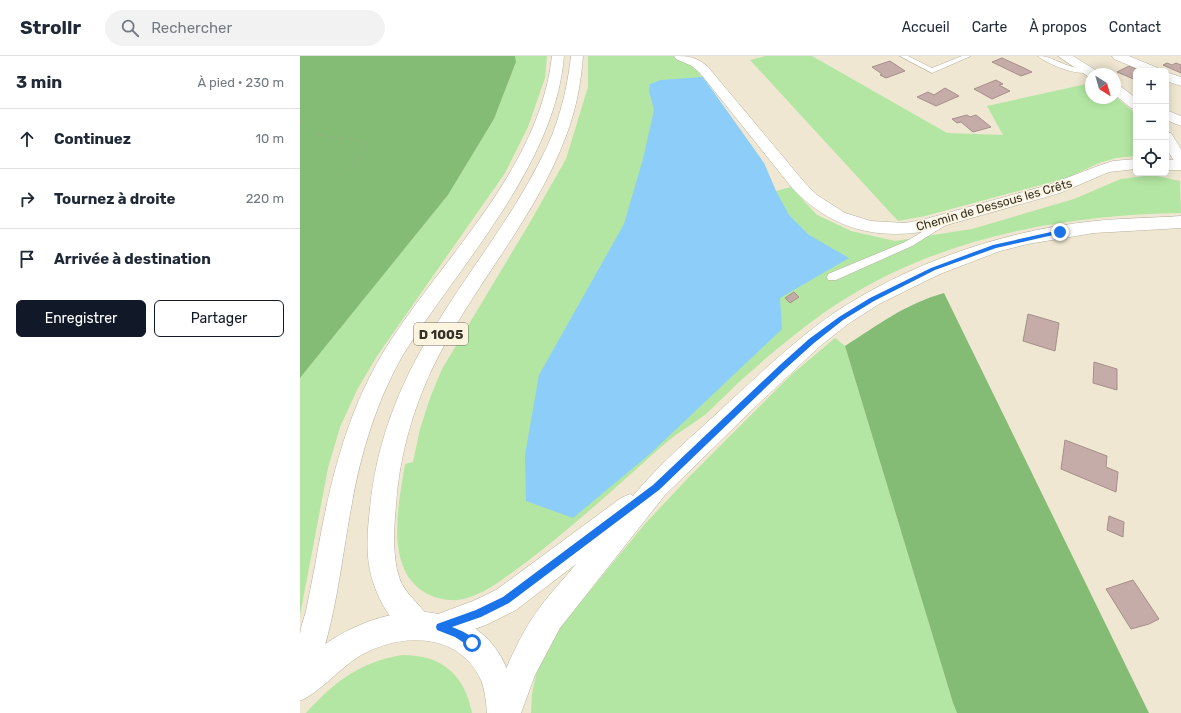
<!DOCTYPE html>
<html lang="fr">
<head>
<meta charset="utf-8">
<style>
  body { margin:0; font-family:Rubik,sans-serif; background:#f2f2f3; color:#1f2937 }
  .controls { position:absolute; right:12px; top:12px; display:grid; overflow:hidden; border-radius:6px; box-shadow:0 2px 10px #0003 }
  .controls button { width:36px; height:36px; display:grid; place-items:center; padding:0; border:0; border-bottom:1px solid #e0e1e3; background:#fff; color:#1f2937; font:20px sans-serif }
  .compass { position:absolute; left:785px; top:12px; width:36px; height:36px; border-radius:50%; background:#fff; box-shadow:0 2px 10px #0003; rotate:143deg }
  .stop { position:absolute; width:12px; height:12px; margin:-9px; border:3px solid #1a73e8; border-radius:50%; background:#fff }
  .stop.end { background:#1a73e8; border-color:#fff; box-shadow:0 1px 4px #0008 }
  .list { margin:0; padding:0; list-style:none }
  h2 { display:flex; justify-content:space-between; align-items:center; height:52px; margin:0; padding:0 16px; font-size:17px }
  h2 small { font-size:13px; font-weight:400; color:#747a83 }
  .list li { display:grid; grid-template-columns:26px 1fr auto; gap:12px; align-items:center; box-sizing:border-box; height:60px; padding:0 16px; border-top:1px solid #e0e1e3 }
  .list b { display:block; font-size:15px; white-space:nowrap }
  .list em { font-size:13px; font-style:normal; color:#747a83 }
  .actions { display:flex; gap:8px; padding:12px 16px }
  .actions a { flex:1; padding:9px 0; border:1px solid #111827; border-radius:6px; text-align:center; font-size:14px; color:#111827 }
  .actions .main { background:#111827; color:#fff }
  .icon { flex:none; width:22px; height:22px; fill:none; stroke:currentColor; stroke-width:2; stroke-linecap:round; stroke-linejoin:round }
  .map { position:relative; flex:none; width:881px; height:657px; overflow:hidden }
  header { display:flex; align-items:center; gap:24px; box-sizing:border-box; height:56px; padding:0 20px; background:#fff; border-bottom:1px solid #e0e1e3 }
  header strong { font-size:19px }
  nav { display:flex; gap:22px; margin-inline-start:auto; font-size:14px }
  .search { width:280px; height:36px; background:#f2f2f3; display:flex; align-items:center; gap:10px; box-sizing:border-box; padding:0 14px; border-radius:22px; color:#747a83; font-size:15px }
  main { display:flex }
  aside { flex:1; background:#fff }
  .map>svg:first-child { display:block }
  .green { fill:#b2e6a2 }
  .forest { fill:#85bc75 }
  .water { fill:#8ccdfa }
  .building { fill:#c5aca8; stroke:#a68f8a }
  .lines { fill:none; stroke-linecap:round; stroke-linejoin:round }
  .service-casing { stroke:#b7b09c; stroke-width:1 }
  .minor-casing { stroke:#b7b09c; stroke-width:1 }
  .tertiary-casing { stroke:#b7b09c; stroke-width:1 }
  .secondary-casing { stroke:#b7b09c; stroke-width:1 }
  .primary-casing { stroke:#b7b09c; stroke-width:1 }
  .trunk-casing { stroke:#b7b09c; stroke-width:1 }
  .path-far1 { stroke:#aaa494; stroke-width:1.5; stroke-dasharray:0.5 2; stroke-linecap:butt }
  .path { stroke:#aaa494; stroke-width:2; stroke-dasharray:1 2.5; stroke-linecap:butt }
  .service { fill:#fff; fill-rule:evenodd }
  .minor { fill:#fff; fill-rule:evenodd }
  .tertiary { fill:#fff; fill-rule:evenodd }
  .secondary { fill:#fff; fill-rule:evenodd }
  .primary { fill:#fff; fill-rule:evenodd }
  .trunk { fill:#fff; fill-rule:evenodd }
  .route { fill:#1a73e8 }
  .labels { text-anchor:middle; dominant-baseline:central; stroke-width:3.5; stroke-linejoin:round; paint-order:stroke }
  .far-street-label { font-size:12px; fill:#343129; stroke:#fcf4df }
  .shield { fill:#fcf4df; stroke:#706c60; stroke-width:1 }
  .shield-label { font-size:13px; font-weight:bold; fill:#343129 }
</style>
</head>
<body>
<header>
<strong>Strollr</strong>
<div class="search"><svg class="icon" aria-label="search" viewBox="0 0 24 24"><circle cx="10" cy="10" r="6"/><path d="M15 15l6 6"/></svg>Rechercher</div>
<nav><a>Accueil</a><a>Carte</a><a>À propos</a><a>Contact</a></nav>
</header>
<main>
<aside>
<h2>3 min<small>À pied · 230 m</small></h2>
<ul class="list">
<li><svg class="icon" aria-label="ahead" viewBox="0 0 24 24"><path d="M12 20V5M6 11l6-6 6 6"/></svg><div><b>Continuez</b></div><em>10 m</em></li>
<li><svg class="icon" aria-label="right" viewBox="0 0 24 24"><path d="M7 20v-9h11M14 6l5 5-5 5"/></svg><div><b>Tournez à droite</b></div><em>220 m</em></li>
<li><svg class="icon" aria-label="arrive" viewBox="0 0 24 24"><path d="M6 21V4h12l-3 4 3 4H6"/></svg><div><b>Arrivée à destination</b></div></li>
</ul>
<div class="actions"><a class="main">Enregistrer</a><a>Partager</a></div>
</aside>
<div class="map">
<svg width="881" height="657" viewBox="0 0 881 657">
  <rect width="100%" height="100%" fill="#efe7d2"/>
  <!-- green -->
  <g class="green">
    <path d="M215,0H247L245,22L228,71L205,117L77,300L57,334L40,371L28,412L0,559V322L148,139L194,63L216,6Z"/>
    <path d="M288,0H372L394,10L464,107L476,135L491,131L517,159L551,175L595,185L672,173L774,143L821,123L853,119L880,125L881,157C755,159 627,184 522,258C496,277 471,297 447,319C433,331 420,345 406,358C397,365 387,371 377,378C365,387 353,398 342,408C303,443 267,475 225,507C204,522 184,540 158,544C147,545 134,542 124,536C84,511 99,447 105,408L113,406L120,373L130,342L142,313L229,168L266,103L288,31Z"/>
    <path d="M466,0H512L647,77L703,79L687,50L791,27V42H815V40L836,58V100L816,102L799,107L767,122L625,160L598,165L450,4Z"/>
    <path d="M535,282L545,290L653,647L657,657H231L232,638L237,614L260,571L344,469L388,422L491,319Z"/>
    <path d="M102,599C142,599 164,618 172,657H6C34,626 60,606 102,599Z"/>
  </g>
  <!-- forest -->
  <g class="forest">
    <path d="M0,0H215L216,6L194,63L148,139L0,322Z"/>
    <path d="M644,237L849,657H657L653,647L545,290C578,269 605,248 644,237Z"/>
  </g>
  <!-- water -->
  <path class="water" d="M403,21L464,107L476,135L489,159L509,179L549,202L480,242L482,273L351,397L273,462L226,445L225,399L239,319L324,168L343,103L354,54L349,35L350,28L361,24Z"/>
  <!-- building -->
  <g class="building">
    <path d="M702,2L724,12L732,16L721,20L692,6Z"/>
    <path d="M590,5L605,15L586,22L580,19L582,18L572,11Z"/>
    <path d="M867,7L872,9L876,7L881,9V17L863,9Z"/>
    <path d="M829,10L841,15H836V24L817,16Z"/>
    <path d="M696,24L703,28L699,29L710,35L692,43L674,33Z"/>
    <path d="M645,32L659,40L636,50L617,41L628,36L634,39Z"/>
    <path d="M667,59L670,61L676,59L691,71L673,76L661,66L657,67L652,63Z"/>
    <path d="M494,236L499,241L490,247L485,242Z"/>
    <path d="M728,258L759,267L755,295L723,285Z"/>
    <path d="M794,306L817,313V334L793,327Z"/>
    <path d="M765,384L807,400L806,411L818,416L816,436L761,413Z"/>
    <path d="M809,460L824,466L823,481L807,474Z"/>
    <path d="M833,524L859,563L849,568L831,573L806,533Z"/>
  </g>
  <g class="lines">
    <!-- service casing -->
    <g class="service-casing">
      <g id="service">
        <path d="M600,0H608L632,12L662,0H671L632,17Z"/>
        <path d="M738,0C751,0 761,8 773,11C779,13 787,12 791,15C782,22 746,8 738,0Z"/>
        <path d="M651,159L654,160L656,162L654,164L612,190L536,224H528L527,221L528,218L605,186Z"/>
      </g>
    </g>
    <!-- minor casing -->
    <g class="minor-casing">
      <g id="minor">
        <path d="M374,0C389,0 397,1 408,11L505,127L517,139L545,157L571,165L605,167L622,164L748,129L798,110L813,105L836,103V113L809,116L760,137L622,176C571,183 530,171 493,133L400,17L392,10L376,3Z"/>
        <path d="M812,0H829L858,12L860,15H843L814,3Z"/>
        <path d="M866,16L881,21V30L866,25Z"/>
        <path d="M866,54L881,60V70L866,64Z"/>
        <rect x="866" y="104" width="15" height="10"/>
      </g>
    </g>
    <!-- tertiary casing -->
    <g class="tertiary-casing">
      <g id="tertiary">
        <path d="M758,0H773L797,15L799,18H791V21H789Z"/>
        <path d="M815,29L820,30L836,42V53L831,52L815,39Z"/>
        <path d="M866,76L871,77L881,93V110L876,108L866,92Z"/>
      </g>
    </g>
    <!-- secondary casing -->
    <g class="secondary-casing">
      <path id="secondary" d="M881,160V172L794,177L728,188L700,195L640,218L579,248L548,268L519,291L456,350L365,439L260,572L235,619L221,657H189C202,621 217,582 240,551C251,536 264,523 276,508L216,554L188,568L140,586L130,581L125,571L130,561L173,545L196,534L321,442L330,438L333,440C361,406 395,378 427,348C461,317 496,283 534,257C609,207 705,174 795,165C823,162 852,162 881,160Z"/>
    </g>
    <!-- primary casing -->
    <g class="primary-casing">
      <path id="primary" d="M114,555C183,559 208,593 219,657H187C186,646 185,634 181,624C159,575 98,576 58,601C38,614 20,636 0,645V608C33,578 70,560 114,555Z"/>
    </g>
    <!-- trunk casing -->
    <g class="trunk-casing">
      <g id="trunk">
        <path d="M252,0H264C255,110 159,209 103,299C77,344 61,396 52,447C40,511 36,569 11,630L0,634C0,616 0,597 0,578C1,570 4,562 6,555C9,540 12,525 15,510C28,435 44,361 84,295C142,201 239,115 252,0Z"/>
        <path d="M271,0H283C281,27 276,54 266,80C235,164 171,232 132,313C112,356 99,402 96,449C94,472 92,498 99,521C105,540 125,551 133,569L128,579L118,584C96,574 82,551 74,529C65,504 67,478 70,452C76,389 98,331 131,277C166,218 210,165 241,103C258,71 267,36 271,0Z"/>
      </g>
    </g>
    <!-- path-far1 -->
    <path class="path-far1" d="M0,65C21,89 40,77 66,87L63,98L53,111"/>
    <!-- path -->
    <path class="path" d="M51,113L54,110"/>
    <!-- service -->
    <use href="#service" class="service"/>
    <!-- minor -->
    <use href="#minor" class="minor"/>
    <!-- tertiary -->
    <use href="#tertiary" class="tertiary"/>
    <!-- secondary -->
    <use href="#secondary" class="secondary"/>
    <!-- primary -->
    <use href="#primary" class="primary"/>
    <!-- trunk -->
    <use href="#trunk" class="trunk"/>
  </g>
  <!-- route -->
  <path class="route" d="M760,174L762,175V177L696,192L635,214L574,245L543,264L514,287L485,313L359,434L209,547L181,561L152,571C160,574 173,579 176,587L175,590L172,592L155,581L137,574L136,571L137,568L176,554L203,541L353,429L480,309L509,283L539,261L570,242L631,212L693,189Z"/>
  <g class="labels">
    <!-- far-street labels -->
    <g class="far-street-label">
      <text transform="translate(694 149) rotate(-16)">Chemin de Dessous les Crêts</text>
    </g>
    <!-- shield labels -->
    <rect class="shield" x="114" y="267" width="54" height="22" rx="3"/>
    <g class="shield-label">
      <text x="141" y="278">D 1005</text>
    </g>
  </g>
</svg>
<div class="controls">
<button>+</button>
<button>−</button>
<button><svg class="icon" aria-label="locate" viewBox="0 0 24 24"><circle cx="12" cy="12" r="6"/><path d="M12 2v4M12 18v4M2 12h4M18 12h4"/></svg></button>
</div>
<svg class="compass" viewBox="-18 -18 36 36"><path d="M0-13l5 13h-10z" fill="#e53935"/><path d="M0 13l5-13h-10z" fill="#747a83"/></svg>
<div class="stop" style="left:172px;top:587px"></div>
<div class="stop end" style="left:760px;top:176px"></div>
</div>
</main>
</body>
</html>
